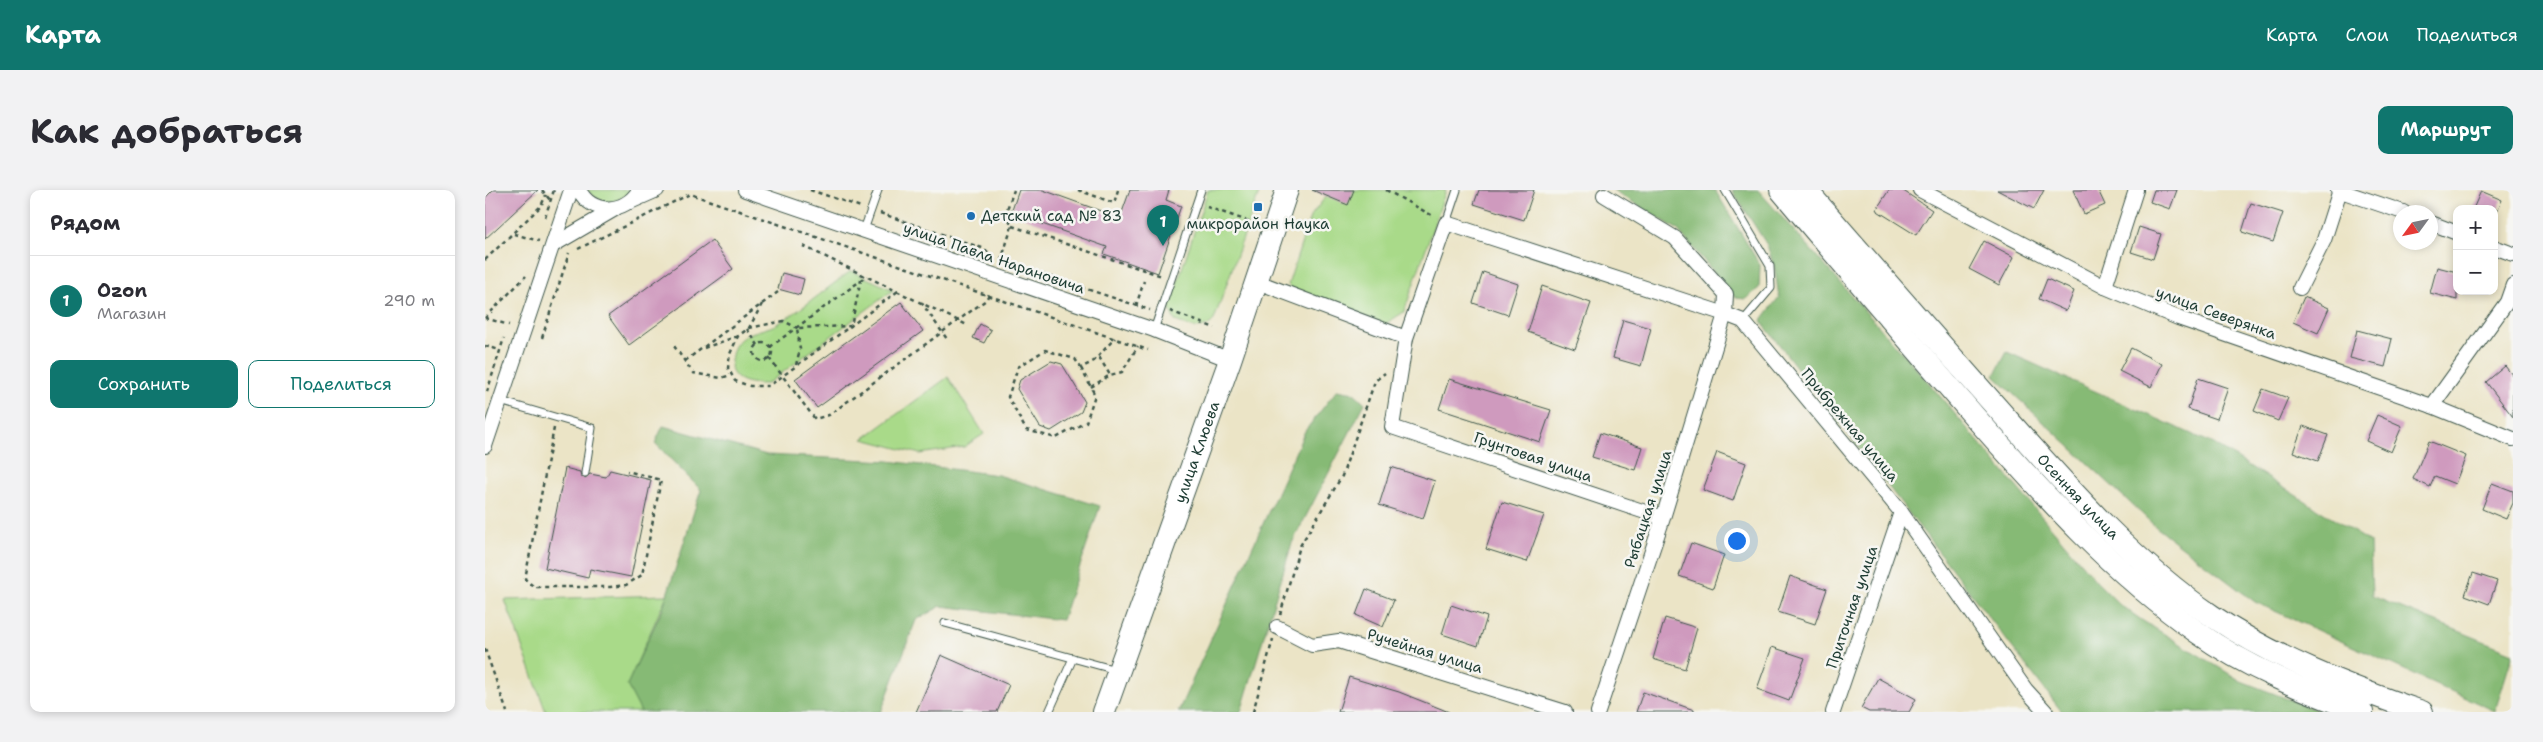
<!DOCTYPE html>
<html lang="ru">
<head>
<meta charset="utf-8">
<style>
  body { margin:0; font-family:"Shantell Sans",sans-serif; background:#f2f2f3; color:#2b2b33 }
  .controls { position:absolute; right:15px; top:15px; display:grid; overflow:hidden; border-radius:10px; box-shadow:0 2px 8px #0003 }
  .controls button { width:45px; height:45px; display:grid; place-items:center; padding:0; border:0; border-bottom:1px solid #e1e1e2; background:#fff; color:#2b2b33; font:25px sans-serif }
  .compass { position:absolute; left:1908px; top:15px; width:45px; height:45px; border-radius:50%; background:#fff; box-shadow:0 2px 8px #0003; rotate:237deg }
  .you { position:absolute; left:1251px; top:350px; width:18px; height:18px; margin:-12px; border:4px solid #fff; border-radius:50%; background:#1a73e8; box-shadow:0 0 0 8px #1a73e833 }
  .badge { display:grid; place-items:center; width:32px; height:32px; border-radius:50%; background:#0f766e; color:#fff; font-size:16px; font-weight:700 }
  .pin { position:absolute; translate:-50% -41px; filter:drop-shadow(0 1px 2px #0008) }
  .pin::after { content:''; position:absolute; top:26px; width:18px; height:15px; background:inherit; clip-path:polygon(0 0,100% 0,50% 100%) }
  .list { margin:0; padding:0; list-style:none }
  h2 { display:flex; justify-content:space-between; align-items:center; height:65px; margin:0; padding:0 20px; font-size:21px }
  h2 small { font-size:16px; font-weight:400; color:#7c7c81 }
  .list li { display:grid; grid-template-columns:32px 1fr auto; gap:15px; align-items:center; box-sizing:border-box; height:90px; padding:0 20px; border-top:1px solid #e1e1e2 }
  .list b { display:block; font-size:19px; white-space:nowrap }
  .list p { margin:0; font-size:16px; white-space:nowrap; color:#7c7c81 }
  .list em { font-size:16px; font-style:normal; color:#7c7c81 }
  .actions { display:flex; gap:10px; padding:15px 20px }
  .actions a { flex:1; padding:11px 0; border:1px solid #0f766e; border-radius:10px; text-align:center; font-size:18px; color:#0f766e }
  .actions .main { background:#0f766e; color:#fff }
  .map { position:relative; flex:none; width:2028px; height:522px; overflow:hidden; border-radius:10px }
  header { display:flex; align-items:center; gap:30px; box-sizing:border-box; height:70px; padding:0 25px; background:#0f766e; color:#fff }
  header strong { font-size:24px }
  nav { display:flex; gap:28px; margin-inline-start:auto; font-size:18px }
  .intro { display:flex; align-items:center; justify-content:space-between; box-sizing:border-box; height:120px; padding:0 30px }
  h1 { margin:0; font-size:35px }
  .button { padding:12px 22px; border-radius:10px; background:#0f766e; color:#fff; font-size:18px; font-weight:700 }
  main { display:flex; gap:30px; padding:0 30px }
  aside { flex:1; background:#fff; border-radius:10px; box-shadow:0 2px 8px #0003 }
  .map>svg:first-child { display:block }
  .green { fill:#a9da89; stroke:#648c5e }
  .forest { fill:#86ba75; stroke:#527c54 }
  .building { fill:#cf9abe }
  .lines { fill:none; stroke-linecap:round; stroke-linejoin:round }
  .service-casing { stroke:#3e564a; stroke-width:9 }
  .minor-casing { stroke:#3e564a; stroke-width:16 }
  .primary-casing { stroke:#3e564a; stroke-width:24 }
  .path { stroke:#3e564a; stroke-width:2.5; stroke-dasharray:4 4; stroke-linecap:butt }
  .service { stroke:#fff; stroke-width:7 }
  .minor { stroke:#fff; stroke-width:14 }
  .primary { stroke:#fff; stroke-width:22 }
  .poi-dot { fill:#1f6fb2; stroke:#f6f6f2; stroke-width:2 }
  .labels { text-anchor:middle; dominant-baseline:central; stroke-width:5; stroke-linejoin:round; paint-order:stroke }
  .poi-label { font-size:15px; fill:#1f3d34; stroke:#f6f6f2; text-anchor:start }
  .street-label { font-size:15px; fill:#1f3d34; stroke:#f6f6f2 }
</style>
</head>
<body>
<header>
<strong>Карта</strong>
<nav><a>Карта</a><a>Слои</a><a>Поделиться</a></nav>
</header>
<div class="intro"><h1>Как добраться</h1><a class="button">Маршрут</a></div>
<main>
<aside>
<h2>Рядом<small></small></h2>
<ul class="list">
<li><span class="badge">1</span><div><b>Ozon</b><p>Магазин</p></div><em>290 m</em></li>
</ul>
<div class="actions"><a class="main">Сохранить</a><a>Поделиться</a></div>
</aside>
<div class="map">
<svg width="2028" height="522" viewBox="0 0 2028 522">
  <rect width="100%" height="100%" fill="#f6f6f2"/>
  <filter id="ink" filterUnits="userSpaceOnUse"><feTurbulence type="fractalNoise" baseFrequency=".02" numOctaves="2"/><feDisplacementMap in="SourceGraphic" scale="10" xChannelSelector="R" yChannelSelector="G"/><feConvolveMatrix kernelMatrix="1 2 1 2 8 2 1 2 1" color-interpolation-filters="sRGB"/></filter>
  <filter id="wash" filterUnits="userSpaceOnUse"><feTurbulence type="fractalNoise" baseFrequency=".0096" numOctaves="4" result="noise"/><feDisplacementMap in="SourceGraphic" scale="20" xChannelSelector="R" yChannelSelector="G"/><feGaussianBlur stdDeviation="1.12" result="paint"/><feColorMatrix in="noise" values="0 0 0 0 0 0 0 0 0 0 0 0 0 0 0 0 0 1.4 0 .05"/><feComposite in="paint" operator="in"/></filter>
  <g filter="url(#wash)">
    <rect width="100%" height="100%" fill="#ebe4c6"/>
    <!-- green -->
    <g class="green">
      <path d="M102,0H145C133,17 114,14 102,0Z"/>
      <path d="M723,0H775L729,130C717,144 705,136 690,131L684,118Z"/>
      <path d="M846,0H961L919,122L900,134L810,102L803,95L825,27Z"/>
      <path d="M366,81L408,100L282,194C266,194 244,193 246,171C247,165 248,158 252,153C261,141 278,141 290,135C313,123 343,97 366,81Z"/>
      <path d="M463,187L499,244L479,257L435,264L378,249Z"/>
      <path d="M182,405L142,495L156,522H61L20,410Z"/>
    </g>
    <!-- forest -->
    <g class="forest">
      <path d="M1128,0H1230L1275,75L1274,98L1261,109L1251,108L1192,39Z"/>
      <path d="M1247,0H1273L1443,192L1611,391L1635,415L1658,431L1756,491L1837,522H1577L1276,131L1294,107L1290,80L1282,55Z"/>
      <path d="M1522,162L1729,254L1885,352L1887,406L2028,463L2010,521L1770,412L1671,337L1509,186Z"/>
      <path d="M852,200L869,203L880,213L807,353L756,522H693L820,241Z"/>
      <path d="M178,236L282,265L404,271L513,285L615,316L577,430L456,416L431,430L396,522H156L142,495L177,420L216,300L170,253Z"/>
    </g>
    <g id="blocks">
      <!-- building -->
      <g class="building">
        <path d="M8,0H53L0,49V8Z"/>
        <path d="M534,0H558L635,28L645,0H684L681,10L696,16L673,83L619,64L622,57L526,23Z"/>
        <path d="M827,0H869L863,15Z"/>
        <path d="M994,0H1049L1039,30L989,14Z"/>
        <path d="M1404,0H1417L1447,20L1431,45L1391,20Z"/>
        <path d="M1512,0H1559L1549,19Z"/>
        <path d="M1588,0H1613L1620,15L1599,24Z"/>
        <path d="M1669,0H1692L1685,19L1665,12Z"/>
        <path d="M1996,1L2017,10L2013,19H1988Z"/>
        <path d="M1766,13L1798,23L1788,52L1757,42Z"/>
        <path d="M1654,37L1676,44L1668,69L1646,62Z"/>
        <path d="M227,50L248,79L144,155L123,126Z"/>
        <path d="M1499,51L1529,67L1514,95L1484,79Z"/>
        <path d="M1952,77L1972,82V110L1945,103Z"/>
        <path d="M998,82L1033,94L1023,125L988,113Z"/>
        <path d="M297,83L319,89L315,105L293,99Z"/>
        <path d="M1562,89L1589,101L1581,121L1554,109Z"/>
        <path d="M1057,96L1106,113L1090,159L1043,142Z"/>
        <path d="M1819,107L1844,118L1833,143L1808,132Z"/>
        <path d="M416,112L438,141L332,218L310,189Z"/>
        <path d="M1138,130L1166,138L1156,176L1128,168Z"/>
        <path d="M495,134L506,140L499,153L488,148Z"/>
        <path d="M1872,140L1907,149L1900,177L1865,168Z"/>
        <path d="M1646,158L1677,174L1666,197L1634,181Z"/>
        <path d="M566,171L577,174L600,212L596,222L566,241L555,237L532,199L535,190Z"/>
        <path d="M2020,176L2028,186V227L2001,192Z"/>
        <path d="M1713,188L1743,198L1732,229L1703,219Z"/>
        <path d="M964,189L1066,220L1055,252L954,219Z"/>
        <path d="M1778,199L1803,208L1793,231L1769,221Z"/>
        <path d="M1892,225L1917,236L1906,262L1881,251Z"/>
        <path d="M1818,236L1843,245L1833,271L1808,262Z"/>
        <path d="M1115,243L1157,257L1150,280L1107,267Z"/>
        <path d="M1944,251L1981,266L1970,294L1950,286L1945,297L1928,289Z"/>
        <path d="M1232,262L1261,273L1248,311L1218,300Z"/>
        <path d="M906,277L950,291L938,329L894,315Z"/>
        <path d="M80,278L95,282L96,287L100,288L105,284L121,287L125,280L166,290L146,387L105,379L103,388L60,378Z"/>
        <path d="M2007,293L2028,301V313L2021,329L1997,319Z"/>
        <path d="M1017,312L1059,325L1042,372L1001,359Z"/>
        <path d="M1206,353L1239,365L1228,398L1194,386Z"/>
        <path d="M1988,383L2012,391L2004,414L1980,405Z"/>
        <path d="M1305,386L1342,399L1330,434L1293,422Z"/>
        <path d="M881,399L909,410L898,437L871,425Z"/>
        <path d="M966,415L1002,427L993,456L957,444Z"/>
        <path d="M1180,428L1212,438L1200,479L1168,469Z"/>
        <path d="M1287,457L1320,468L1304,511L1272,499Z"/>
        <path d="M456,465L524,495L512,522H431Z"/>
        <path d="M864,487L914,502L964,522H853Z"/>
        <path d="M1393,488L1431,509L1424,522H1384L1376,518Z"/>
        <path d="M1158,502L1209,520V522H1151Z"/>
      </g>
    </g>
  </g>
  <g filter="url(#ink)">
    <use href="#blocks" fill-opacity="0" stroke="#3e564a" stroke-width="1"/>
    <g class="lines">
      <!-- service casing -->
      <g class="service-casing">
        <g id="service">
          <path d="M1240,0L1285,76L1286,98L1258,131"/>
          <path d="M961,33L972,0"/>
          <path d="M379,40L393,0"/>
          <path d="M669,140L716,0"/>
          <path d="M15,211L107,238L100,283"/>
          <path d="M460,433L631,480"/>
          <path d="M564,522L588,468"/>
        </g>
      </g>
      <!-- minor casing -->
      <g class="minor-casing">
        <g id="minor">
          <path d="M94,0C107,25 140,24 154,0"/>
          <path d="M260,0L669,140L745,170"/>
          <path d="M1435,0L1620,97L1693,128L1947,216L2028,249"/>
          <path d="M1853,0L1918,22"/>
          <path d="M1119,5L1190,48L1241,104L1240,124L1258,131L1416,322L1541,500L1561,522"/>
          <path d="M145,12L172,0"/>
          <path d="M1946,33L1972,43"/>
          <path d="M70,54L130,19"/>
          <path d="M2009,57L2028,64"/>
          <path d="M770,91L921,148"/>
          <path d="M1620,97L1651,0"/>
          <path d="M1815,98L1839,50L1855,0"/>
          <path d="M1947,216L2022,112L2028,95"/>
          <path d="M0,256L86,0"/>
          <path d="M792,437L827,455L854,451L1080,522"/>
          <path d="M1113,522L1178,328L1240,124L961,33L921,148L907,237L1178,328"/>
          <path d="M1348,522L1416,322"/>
        </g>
      </g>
      <!-- primary casing -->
      <g class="primary-casing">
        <g id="primary">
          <path d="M1296,0C1360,76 1425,152 1490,227C1558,304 1627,382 1712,442C1762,478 1820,501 1877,522"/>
          <path id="s1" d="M1321,0C1388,77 1455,154 1522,229C1585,300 1649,373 1727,426C1791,469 1864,497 1937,522"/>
          <path id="s2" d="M619,522L745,170L802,0"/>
        </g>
      </g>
      <!-- path -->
      <g class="path">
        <path d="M57,0L65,10"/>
        <path d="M325,0L376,17"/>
        <path d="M593,0L629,13L633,0"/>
        <path d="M901,0L948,26"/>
        <path d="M722,17L766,32"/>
        <path d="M395,23L500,59L509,69"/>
        <path d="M60,27L69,0"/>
        <path d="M527,36L677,86"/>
        <path d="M29,44L54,51"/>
        <path d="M318,56L482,135"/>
        <path d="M93,59L205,4L663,160"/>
        <path d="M0,70L56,16L61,5"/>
        <path d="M516,71L527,36L521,22L529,0"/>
        <path d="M535,77L665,120"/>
        <path d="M436,112L462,149"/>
        <path d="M277,114L264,138L253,146L245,164L243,178L250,191L265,196H284L413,101"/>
        <path d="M651,116L659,91"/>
        <path d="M685,121L730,138"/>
        <path d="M0,128L41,86"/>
        <path d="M0,128L24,135"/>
        <path d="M264,138L299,131L312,138"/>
        <path d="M262,139L273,155"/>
        <path d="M57,148L84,63"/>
        <circle cx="278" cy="162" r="9"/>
        <path d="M0,156L15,160"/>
        <path d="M189,156L208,183L236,188L246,185"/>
        <path d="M285,157L382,86"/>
        <path d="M219,158L253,146"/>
        <path d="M614,167L625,185"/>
        <path d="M284,168L330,229L344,225L501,110L504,104"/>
        <path d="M200,171L293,102"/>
        <path d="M311,175L315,159L312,138L366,136L376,90"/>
        <path d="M596,178L610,205L601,232L571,248L541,240L523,207L533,177L560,160L590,169L596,178L609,171L630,148"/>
        <path d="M606,197L625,185L637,182L653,156"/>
        <path d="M2,202L19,148"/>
        <path d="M69,238L40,389L49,397H125L141,395L157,385L176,290L142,281"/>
        <path d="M795,425L815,356L857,286L890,191L900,183"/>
        <path d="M0,459L22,522"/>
        <path d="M768,522L788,449"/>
      </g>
      <!-- service -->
      <use href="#service" class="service"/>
      <!-- minor -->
      <use href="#minor" class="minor"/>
      <!-- primary -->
      <use href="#primary" class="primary"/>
    </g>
  </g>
  <!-- markers -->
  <g class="poi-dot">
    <rect x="768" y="12" width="10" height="10" rx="2.5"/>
    <circle cx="486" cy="26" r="5"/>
  </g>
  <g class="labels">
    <!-- poi labels -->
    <g class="poi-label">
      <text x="496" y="26">Детский сад № 83</text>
      <text x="773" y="34" text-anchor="middle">микрорайон Наука</text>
    </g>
    <!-- street labels -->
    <g class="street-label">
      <text transform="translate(509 68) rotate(19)">улица Павла Нарановича</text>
      <text transform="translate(1731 123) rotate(20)">улица Северянка</text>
      <text transform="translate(1365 235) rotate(50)">Прибрежная улица</text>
      <text stroke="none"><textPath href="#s2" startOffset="276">улица Клюева</textPath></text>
      <text transform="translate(1048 267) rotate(19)">Грунтовая улица</text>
      <text stroke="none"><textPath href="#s1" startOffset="410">Осенняя улица</textPath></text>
      <text transform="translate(1163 319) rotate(-72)">Рыбацкая улица</text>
      <text transform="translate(1367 417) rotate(-71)">Приточная улица</text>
      <text transform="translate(940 461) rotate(17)">Ручейная улица</text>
    </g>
  </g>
</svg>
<div class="controls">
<button>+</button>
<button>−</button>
</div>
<svg class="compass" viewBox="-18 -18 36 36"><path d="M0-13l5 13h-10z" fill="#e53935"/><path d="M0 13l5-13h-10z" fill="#7c7c81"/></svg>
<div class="you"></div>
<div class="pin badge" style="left:678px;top:56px">1</div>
</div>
</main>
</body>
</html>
